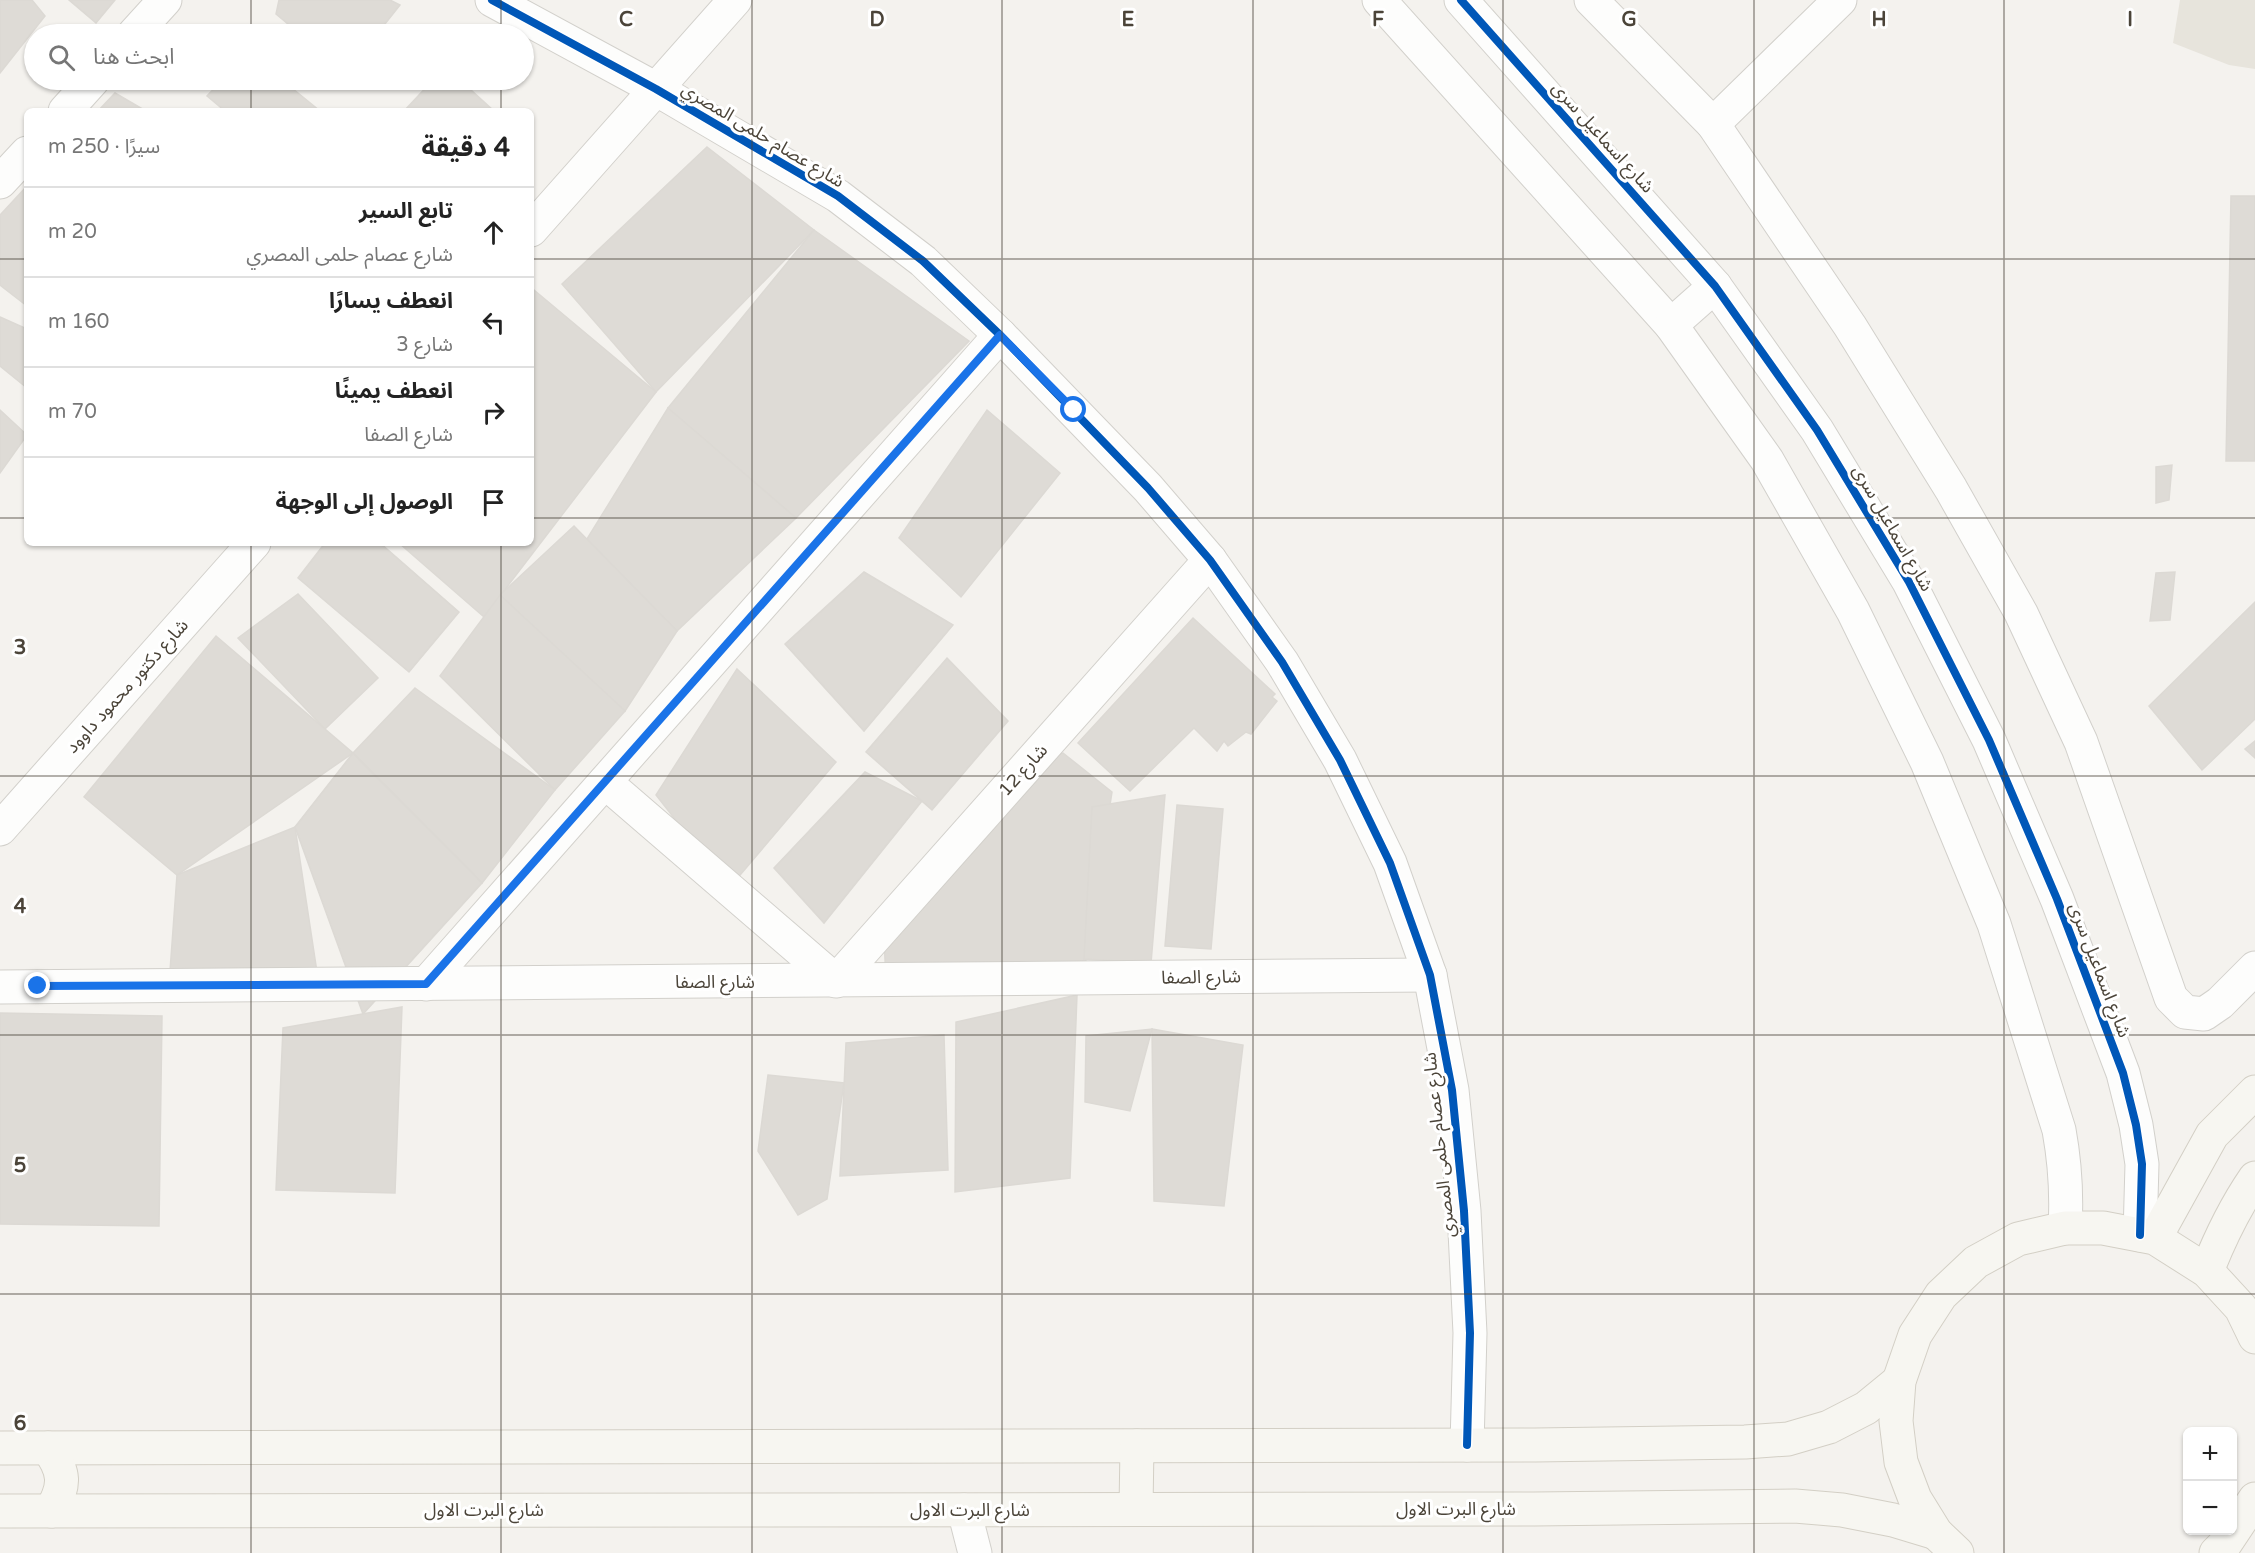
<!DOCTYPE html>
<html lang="ar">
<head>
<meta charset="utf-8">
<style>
  body { margin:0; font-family:"Varela Round","Noto Sans Arabic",sans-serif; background:#f6f6f6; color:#222; direction:rtl }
  .controls { position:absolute; right:18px; bottom:18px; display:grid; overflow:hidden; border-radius:9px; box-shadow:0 2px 4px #0004 }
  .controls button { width:54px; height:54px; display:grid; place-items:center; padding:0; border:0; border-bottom:2px solid #e0e0e0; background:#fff; color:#222; font:30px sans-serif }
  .stop { position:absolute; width:18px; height:18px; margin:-14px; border:4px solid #1a73e8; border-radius:50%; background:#fff }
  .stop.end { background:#1a73e8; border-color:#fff; box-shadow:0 2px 6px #0008 }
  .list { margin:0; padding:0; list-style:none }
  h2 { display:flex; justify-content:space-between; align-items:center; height:78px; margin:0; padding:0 24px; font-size:26px }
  h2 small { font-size:20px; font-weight:400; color:#767676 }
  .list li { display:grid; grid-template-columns:39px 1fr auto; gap:18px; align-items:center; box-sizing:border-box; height:90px; padding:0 24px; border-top:2px solid #e0e0e0 }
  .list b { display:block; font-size:22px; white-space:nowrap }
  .list p { margin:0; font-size:20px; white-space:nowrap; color:#767676 }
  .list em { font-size:20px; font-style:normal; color:#767676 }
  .icon { flex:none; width:33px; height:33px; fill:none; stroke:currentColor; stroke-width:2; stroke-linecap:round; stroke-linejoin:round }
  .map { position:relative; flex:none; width:2255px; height:1553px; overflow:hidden; direction:ltr }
  .search { position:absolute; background:#fff; box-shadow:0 2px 4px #0004; left:24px; top:24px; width:510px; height:66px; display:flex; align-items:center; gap:15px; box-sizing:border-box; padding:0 21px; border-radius:33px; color:#767676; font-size:22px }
  .panel { position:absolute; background:#fff; box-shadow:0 2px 4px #0004; left:24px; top:108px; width:510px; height:438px; border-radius:9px; direction:rtl }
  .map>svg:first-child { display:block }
  .residential { fill:#e7e4dc }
  .building { fill:#dedbd6; stroke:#dcd9d4; stroke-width:1.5 }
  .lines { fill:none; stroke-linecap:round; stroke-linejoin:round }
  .minor-casing { stroke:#d2d0cb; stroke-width:35 }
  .tertiary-casing { stroke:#d2d0cb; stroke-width:35 }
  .secondary-casing { stroke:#d3cfc5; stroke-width:35 }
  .minor { stroke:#fdfdfc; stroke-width:33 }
  .tertiary { stroke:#fdfdfc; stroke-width:33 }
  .secondary { stroke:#f7f6f1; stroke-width:33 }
  .cycleway-casing { stroke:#fff; stroke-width:11 }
  .cycleway { stroke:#0057b8; stroke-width:8 }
  .route { stroke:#1a73e8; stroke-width:8 }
  .grid { fill:none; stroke:#4b4439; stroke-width:1.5; stroke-opacity:0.55 }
  .labels { text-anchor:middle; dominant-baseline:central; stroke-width:6; stroke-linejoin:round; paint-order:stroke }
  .street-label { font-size:18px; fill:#4b4439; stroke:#fff }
  .grid-label { font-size:20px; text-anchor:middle; font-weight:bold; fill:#4b4439; stroke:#fff; stroke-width:6; stroke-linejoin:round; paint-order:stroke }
</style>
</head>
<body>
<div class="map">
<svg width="2255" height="1553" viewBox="0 0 2255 1553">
  <rect width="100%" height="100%" fill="#f4f2ee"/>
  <!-- residential -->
  <path class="residential" d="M2180,0H2255V69L2229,65L2173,43Z"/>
  <!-- building -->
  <g class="building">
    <path d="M0,0H32L45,16L0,73Z"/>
    <path d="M69,0H115L96,23Z"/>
    <path d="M279,0H390L400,5L377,34H300L276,14Z"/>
    <path d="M222,80H282L320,111H225L207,96Z"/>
    <path d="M433,80H460L494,111H404Z"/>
    <path d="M115,93L146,111H98Z"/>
    <path d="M707,147L814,230L656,392L562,284Z"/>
    <path d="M27,186V306L0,285V215Z"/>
    <path d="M2231,196H2255V461H2226Z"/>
    <path d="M814,230L969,341L796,518L668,408Z"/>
    <path d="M534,290L656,392L484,617L399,543H531V294Z"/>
    <path d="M0,317L27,329V388L0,366Z"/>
    <path d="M668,408L796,518L677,631L587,539Z"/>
    <path d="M0,410L27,435L0,473Z"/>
    <path d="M987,410L1060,473L961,597L899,538Z"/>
    <path d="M2172,465L2169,500L2156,503V467Z"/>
    <path d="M574,526L677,631L625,711L500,595Z"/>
    <path d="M325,543H380L459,612L409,672L298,578Z"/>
    <path d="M864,572L953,625L864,731L785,644Z"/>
    <path d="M2175,572L2170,620L2150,621L2156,573Z"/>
    <path d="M298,594L378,678L325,729L238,638Z"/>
    <path d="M500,595L625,711L555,790L440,676Z"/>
    <path d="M2255,602V719L2202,770L2149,706Z"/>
    <path d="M1193,618L1275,694L1272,697L1277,701L1251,734L1246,732L1228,746L1224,741L1217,751L1194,728L1130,791L1078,743Z"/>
    <path d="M216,636L353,753L177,875L84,797Z"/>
    <path d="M947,658L1008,721L932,810L866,752Z"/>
    <path d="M737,669L836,762L729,888L656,795Z"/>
    <path d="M415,688L555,790L482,883L353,753Z"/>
    <path d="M2255,741V758L2245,749Z"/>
    <path d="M353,753L482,883L363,1014L295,827Z"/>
    <path d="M1063,753L1112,792L1085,966L886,980L884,938L1045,759Z"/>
    <path d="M865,772L922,801L824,923L774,868Z"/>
    <path d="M1165,795L1151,963L1084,959L1092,807Z"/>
    <path d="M1177,805L1223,809L1211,949L1165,946Z"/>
    <path d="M295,827L317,972L169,985L177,875Z"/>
    <path d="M1077,995L1070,1178L955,1192L956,1022Z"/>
    <path d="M402,1007L395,1193L276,1190L283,1028Z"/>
    <path d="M0,1013L162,1016L159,1226L0,1224Z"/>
    <path d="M1152,1029L1130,1111L1085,1102L1086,1036Z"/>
    <path d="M1152,1029L1243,1045L1224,1206L1154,1201Z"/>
    <path d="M944,1035L948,1170L840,1176L846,1043Z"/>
    <path d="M768,1075L844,1083L827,1199L798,1215L758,1151Z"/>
  </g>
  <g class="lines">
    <!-- minor casing -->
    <g class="minor-casing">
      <g id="minor">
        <path d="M492,0L656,89L838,196L923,261L1000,335L1148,488L1210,560L1282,662L1340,760L1390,863L1430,975L1452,1090L1464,1211L1470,1333L1467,1445"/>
        <path d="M1591,0L1713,124L1850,326L1951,489L2021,613L2081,742L2171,998L2185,1012L2204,1014L2220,1003L2255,968"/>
        <path d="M134,34L165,0"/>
        <path d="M65,111L93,80"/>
        <path d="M1713,124L1840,0"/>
        <path d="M0,182L27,153"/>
        <path d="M531,230L735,0"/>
        <path d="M605,782L836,981L1210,560"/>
        <path d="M0,829L254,543"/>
        <path d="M426,984L1000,335"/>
        <path d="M0,987L1430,975"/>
        <path d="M964,1510L975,1553"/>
      </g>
    </g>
    <!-- tertiary casing -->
    <g class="tertiary-casing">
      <g id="tertiary">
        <path d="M1379,0L1671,325L1767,460L1853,611L1927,762L1994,924L2059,1130C2065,1163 2067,1194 2065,1228"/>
        <path d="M1461,0L1715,286L1817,430L1909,582L1989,740L2057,899L2123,1073L2136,1125L2142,1164L2140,1235"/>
        <path d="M1671,325L1715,286"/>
      </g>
    </g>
    <!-- secondary casing -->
    <g class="secondary-casing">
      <g id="secondary">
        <path d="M2155,1238L2212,1135L2255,1092"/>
        <path d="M2207,1271C2220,1238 2235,1207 2255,1178"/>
        <path d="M0,1448L1535,1445L1745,1442L1788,1439L1829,1427L1866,1408L1899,1381"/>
        <path d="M48,1448C65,1472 66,1485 51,1511"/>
        <path d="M1136,1509L1137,1446"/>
        <path d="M0,1511L1534,1509L1795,1506L1842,1510L1893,1520L1936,1533"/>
        <path d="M1957,1553L1936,1533L1915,1499L1901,1462L1896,1421L1899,1381L1915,1335L1941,1295L1976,1262L2018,1239L2065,1228H2103L2155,1238L2207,1271L2241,1308L2255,1337"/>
        <path d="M2216,1553L2225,1544L2255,1499"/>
      </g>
    </g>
    <!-- minor -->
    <use href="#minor" class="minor"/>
    <!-- tertiary -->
    <use href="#tertiary" class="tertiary"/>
    <!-- secondary -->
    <use href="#secondary" class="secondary"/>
    <!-- cycleway casing -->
    <g class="cycleway-casing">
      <g id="cycleway">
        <path d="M492,0L656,89L838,196L923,261L1000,335L1148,488L1210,560L1282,662L1340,760L1390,863L1430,975L1452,1090L1464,1211L1470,1333L1467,1445"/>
        <path d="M1461,0L1715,286L1817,430L1909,582L1989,740L2057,899L2123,1073L2136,1125L2142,1164L2140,1235"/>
      </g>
    </g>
    <!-- cycleway -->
    <use href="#cycleway" class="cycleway"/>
  </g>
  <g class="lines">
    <!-- route -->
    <path class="route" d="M38,986L426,984L1000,335L1074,410"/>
  </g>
  <!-- grid -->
  <path class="grid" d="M251,0V34M501,0V34M752,0V1553M1002,0V1553M1253,0V1553M1503,0V1553M1754,0V1553M2004,0V1553M251,80V111M501,80V111M0,259H27M531,259H2255M0,518H27M531,518H2255M251,543V1553M501,543V1553M0,776H2255M0,1035H2255M0,1294H2255"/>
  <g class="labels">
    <!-- street labels -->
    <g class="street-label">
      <text transform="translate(763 135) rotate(31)">شارع عصام حلمى المصري</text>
      <text transform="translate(1603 137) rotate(48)">شارع اسماعيل سرى</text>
      <text transform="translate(1893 528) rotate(60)">شارع اسماعيل سرى</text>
      <text transform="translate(127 686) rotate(-48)">شارع دكتور محمود داوود</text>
      <text transform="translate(1023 770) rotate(-48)">شارع 12</text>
      <text transform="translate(2100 970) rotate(69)">شارع اسماعيل سرى</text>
      <text transform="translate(1201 977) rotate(-1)">شارع الصفا</text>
      <text x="715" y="982">شارع الصفا</text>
      <text transform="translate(1439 1145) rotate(-96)">شارع عصام حلمى المصري</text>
      <text x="1456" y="1509">شارع البرت الاول</text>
      <text x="484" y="1510">شارع البرت الاول</text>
      <text x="970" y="1510">شارع البرت الاول</text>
    </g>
  </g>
  <g class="grid-label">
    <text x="626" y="26">C</text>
    <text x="877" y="26">D</text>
    <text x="1128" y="26">E</text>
    <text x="1378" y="26">F</text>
    <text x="1629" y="26">G</text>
    <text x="1879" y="26">H</text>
    <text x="2130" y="26">I</text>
    <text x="20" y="654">3</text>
    <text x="20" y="913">4</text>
    <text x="20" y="1172">5</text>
    <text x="20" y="1430">6</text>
  </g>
</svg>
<div class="controls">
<button>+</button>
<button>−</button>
</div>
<div class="stop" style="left:1074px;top:410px"></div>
<div class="stop end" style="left:38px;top:986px"></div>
<div class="search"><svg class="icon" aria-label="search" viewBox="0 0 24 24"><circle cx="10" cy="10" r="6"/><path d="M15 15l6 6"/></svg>ابحث هنا</div>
<section class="panel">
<h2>4 دقيقة<small>سيرًا · 250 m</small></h2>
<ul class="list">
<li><svg class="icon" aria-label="ahead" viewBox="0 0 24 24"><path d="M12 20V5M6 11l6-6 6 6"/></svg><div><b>تابع السير</b><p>شارع عصام حلمى المصري</p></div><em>20 m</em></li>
<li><svg class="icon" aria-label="left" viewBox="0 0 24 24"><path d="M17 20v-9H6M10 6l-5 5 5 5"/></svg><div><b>انعطف يسارًا</b><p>شارع 3</p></div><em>160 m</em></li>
<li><svg class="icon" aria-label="right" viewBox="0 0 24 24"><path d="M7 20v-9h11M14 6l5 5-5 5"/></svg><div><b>انعطف يمينًا</b><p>شارع الصفا</p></div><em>70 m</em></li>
<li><svg class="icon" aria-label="arrive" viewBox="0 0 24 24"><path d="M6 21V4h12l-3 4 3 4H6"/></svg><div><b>الوصول إلى الوجهة</b></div></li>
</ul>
</section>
</div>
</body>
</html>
